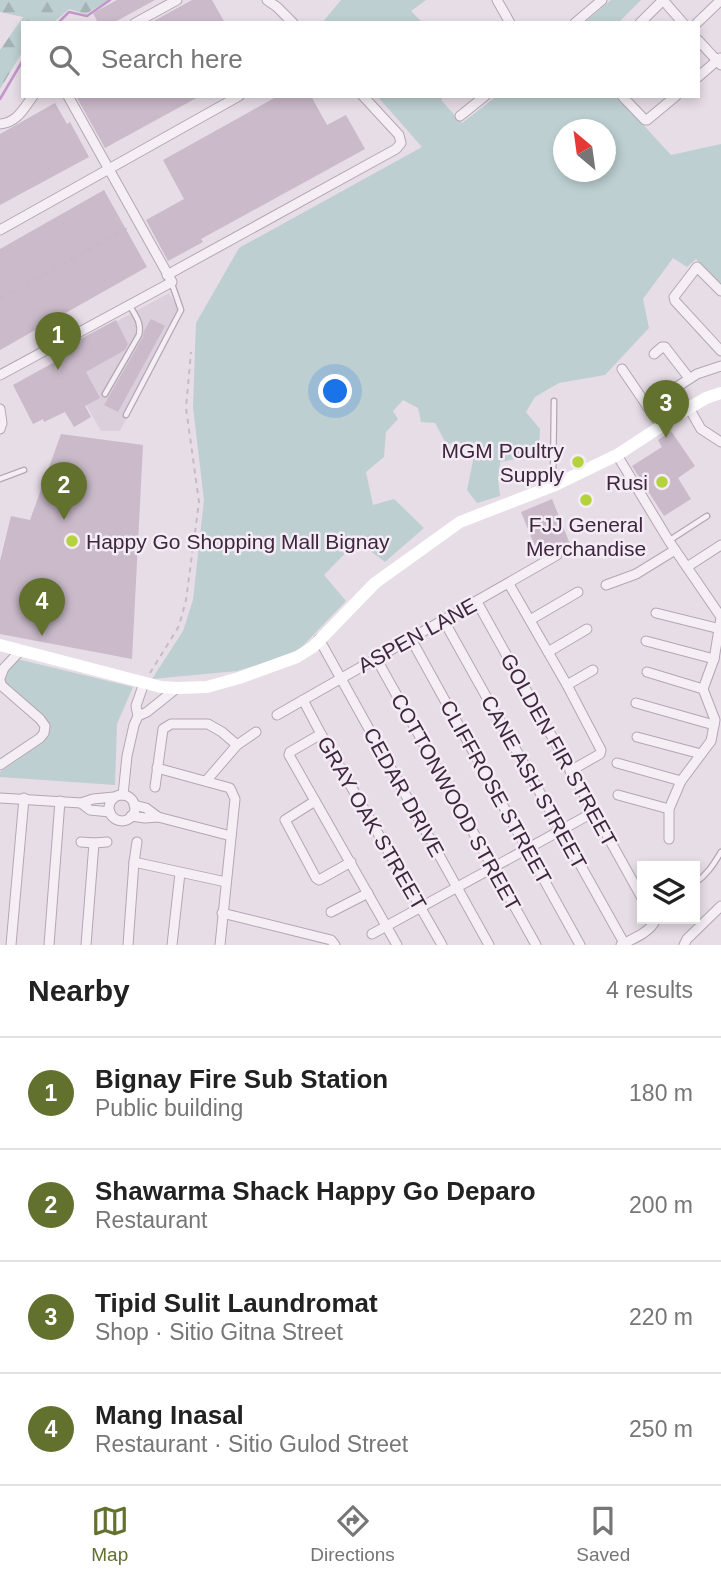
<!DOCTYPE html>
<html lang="en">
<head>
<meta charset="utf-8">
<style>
  body { margin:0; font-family:Helvetica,sans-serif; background:#f6f6f6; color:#222 }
  .controls { position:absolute; right:21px; bottom:21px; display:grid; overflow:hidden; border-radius:0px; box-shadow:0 4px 10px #0003 }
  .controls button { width:63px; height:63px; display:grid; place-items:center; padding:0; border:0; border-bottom:2px solid #e0e0e0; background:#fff; color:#222; font:35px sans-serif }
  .compass { position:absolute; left:553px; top:119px; width:63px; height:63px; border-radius:50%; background:#fff; box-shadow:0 4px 10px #0003; rotate:331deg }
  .you { position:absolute; left:336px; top:392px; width:24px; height:24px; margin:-18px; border:5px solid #fff; border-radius:50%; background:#1a73e8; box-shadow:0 0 0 10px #1a73e833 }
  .badge { display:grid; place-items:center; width:46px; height:46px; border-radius:50%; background:#63712e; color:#fff; font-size:23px; font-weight:700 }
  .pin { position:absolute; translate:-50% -58px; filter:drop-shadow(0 2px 4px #0008) }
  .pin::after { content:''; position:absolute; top:37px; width:24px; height:21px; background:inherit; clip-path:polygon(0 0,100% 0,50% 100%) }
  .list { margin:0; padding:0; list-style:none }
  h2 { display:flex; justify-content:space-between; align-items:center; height:91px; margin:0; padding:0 28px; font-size:30px }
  h2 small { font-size:23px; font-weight:400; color:#767676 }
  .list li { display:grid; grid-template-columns:46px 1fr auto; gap:21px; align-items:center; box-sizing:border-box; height:112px; padding:0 28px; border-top:2px solid #e0e0e0 }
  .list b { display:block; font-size:26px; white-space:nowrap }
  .list p { margin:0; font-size:23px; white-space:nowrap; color:#767676 }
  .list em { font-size:23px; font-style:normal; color:#767676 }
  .icon { flex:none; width:38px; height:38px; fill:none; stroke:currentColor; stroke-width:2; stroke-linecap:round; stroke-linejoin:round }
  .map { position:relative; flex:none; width:721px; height:945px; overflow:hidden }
  .search { position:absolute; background:#fff; box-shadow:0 4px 10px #0003; left:21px; right:21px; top:21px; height:77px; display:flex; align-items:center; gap:18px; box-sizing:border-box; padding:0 24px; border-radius:0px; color:#767676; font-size:26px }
  .sheet { height:539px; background:#fff }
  nav { display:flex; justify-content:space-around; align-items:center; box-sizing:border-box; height:98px; border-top:2px solid #e0e0e0; background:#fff; font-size:19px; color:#767676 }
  nav a { display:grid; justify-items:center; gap:4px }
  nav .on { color:#63712e }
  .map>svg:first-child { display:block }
  .built { fill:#dccfdc }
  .green { fill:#bdcfd1; fill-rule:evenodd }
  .forest { fill:url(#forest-firs) }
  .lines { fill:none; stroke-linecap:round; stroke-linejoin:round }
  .stream { stroke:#c296c9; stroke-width:2.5 }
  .building { fill:#cabaca }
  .lane-casing { stroke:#b4a6b4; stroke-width:7 }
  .street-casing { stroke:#b4a6b4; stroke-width:11 }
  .path { stroke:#c5bbc5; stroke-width:2; stroke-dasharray:5 5; stroke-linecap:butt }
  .lane { stroke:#f5eff5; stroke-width:4.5 }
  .street { stroke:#f5eff5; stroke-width:9 }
  .secondary { stroke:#fff; stroke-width:12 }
  .poi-dot { fill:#b3d23c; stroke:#f4ecf5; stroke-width:2.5 }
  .labels { text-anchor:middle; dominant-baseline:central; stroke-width:5; stroke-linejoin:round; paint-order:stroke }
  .poi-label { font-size:21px; fill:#3e263e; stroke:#f4ecf5; text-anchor:end }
  .street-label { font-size:21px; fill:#3e263e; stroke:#f4ecf5 }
</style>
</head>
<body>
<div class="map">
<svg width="721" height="945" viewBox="0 0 721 945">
  <defs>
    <pattern id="forest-firs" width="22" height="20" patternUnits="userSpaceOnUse" patternTransform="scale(1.75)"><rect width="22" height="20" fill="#bdcfd1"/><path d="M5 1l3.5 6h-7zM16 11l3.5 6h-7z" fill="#a4b2b4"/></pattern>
  </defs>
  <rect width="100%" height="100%" fill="#e7dde7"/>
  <!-- built -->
  <path class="built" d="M169,293L180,312L120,431H101L57,354Z"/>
  <!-- green -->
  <g class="green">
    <path d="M341,0H426L411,11L423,23H322Z"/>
    <path d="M611,0H641L618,23H584Z"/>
    <path d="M377,96H444L441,100L462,123L497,96H617L671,155L721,144V286L696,259L687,267L673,258L643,299L649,328L605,375L559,383L535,397L526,412L540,429L539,448L521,458L500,462L498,479L500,496L477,503L467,490L475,451L457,441L447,445L435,423L421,422L418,408L403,400L393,411L398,419L386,432L384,457L366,472L373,505L394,499L424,528L385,562L357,541L324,575L346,601L296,653L237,671L152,679L183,631L193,600L204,500L193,407L196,323L239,248L422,147ZM564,130H606V172H564Z"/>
    <path d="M17,659L133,687L117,724L115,785L0,777V772L45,741L50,726L45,718L7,685L4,681L6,674Z"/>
  </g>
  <!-- forest -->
  <path class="forest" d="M0,0H108L86,14L69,9L53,23H23V51L0,89V50L23,17L0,12Z"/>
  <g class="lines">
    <!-- stream -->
    <g class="stream">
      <path d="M58,23L69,12L87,16L110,0"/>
      <path d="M0,99L23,60"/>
    </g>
  </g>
  <!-- building -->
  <g class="building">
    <path d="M117,0H155L113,23H98L93,13Z"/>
    <path d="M192,0H212L225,23H150Z"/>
    <path d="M76,96H200L105,148Z"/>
    <path d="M278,96H311L327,125L346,115L365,149L201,239L203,242L168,261L146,220L184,199L163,160Z"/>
    <path d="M55,103L67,124L70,122L89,157L0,205V134Z"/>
    <path d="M104,190L147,267L0,350V249Z"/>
    <path d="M151,319L165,326L118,412L104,405L143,337L144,331Z"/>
    <path d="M116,320L128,344L125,350L86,372L100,398L85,406L91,417L74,427L65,412L44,422L43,419L33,424L13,385L60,359L56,352Z"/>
    <path d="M671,431L695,466L678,478L691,499L664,516L632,466L662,447L658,440Z"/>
    <path d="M61,434L143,445L132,659L0,634V561L11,516L30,520Z"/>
    <path d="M552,499L570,544L554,549L539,556L521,512Z"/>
  </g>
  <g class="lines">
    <!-- lane casing -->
    <g class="lane-casing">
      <g id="lane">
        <path d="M105,394L139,335C142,323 135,315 130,306"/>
        <path d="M126,415L181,310L172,284"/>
        <path d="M0,479L24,470"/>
        <path d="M553,485L554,401"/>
        <path d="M670,540L707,516"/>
        <path d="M695,883C707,875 713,865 721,852"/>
      </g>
    </g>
    <!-- street casing -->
    <g class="street-casing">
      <g id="street">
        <path d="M267,0L277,7L293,23"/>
        <path d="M497,0L510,23"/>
        <path d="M663,0L683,23"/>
        <path d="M135,23L177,0"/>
        <path d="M575,23L602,0"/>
        <path d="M640,23L663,0"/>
        <path d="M697,23L721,0"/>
        <path d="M698,40L721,65"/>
        <path d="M698,77L720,58"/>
        <path d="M622,96L645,120H647L676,96"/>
        <path d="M460,116L485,96"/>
        <path d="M0,124C17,123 24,108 33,96"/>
        <path d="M0,230L239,96"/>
        <path d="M167,275L396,149L401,143L399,135L363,96"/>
        <path d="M721,291L697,267L674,297L675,301L721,351"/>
        <path d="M654,354L662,347H665L689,378"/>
        <path d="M622,369L656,419"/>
        <path d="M0,375L172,282L68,96"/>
        <path d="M647,406L697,374L721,366"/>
        <path d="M689,408L701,429L721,442"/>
        <path d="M0,409L2,423L0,429"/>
        <path d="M617,455L669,541L721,617"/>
        <path d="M687,567L721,545"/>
        <path d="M509,584L567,685L601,750L600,754L570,771"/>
        <path d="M606,585L636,574L675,550"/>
        <path d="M477,602L642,898"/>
        <path d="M656,613L720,629"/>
        <path d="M530,620L578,592"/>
        <path d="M444,621L624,943"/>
        <path d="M319,639L489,945"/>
        <path d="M411,639L580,945"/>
        <path d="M646,641L714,659"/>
        <path d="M548,652L587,629"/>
        <path d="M376,658L536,945"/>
        <path d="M647,672L703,689"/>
        <path d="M0,678L4,668L21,650"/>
        <path d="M0,681L2,686L40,719L45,726L44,733L40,738L0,765"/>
        <path d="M567,685L593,670"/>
        <path d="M303,700L321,734L442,945"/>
        <path d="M636,703L714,725"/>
        <path d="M277,715L557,555"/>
        <path d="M138,716L147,712L177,688"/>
        <path d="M321,734L290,752L289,755L397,945"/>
        <path d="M637,737L701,754"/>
        <path d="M617,763L681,781"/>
        <path d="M157,768L230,788L235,799L220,945"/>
        <path d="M206,781L237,745L256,732"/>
        <path d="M155,787L163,729L171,724H208L222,732L237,745"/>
        <path d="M123,795L127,756L134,725L138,716L136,706L144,683"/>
        <path d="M618,795L669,809"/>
        <circle cx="122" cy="808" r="13"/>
        <path d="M0,798L81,803"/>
        <path d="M315,801L285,820L316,878L319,880L351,862"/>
        <path d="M110,812L90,810L81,803L93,799L114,797"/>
        <path d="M131,816L145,818L158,817L146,808L134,805"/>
        <path d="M158,817L231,836"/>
        <path d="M669,839V809L681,781L711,741L715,720L703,689L714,659L721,618"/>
        <path d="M81,842L94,843L86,945"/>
        <path d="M94,843L107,842"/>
        <path d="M134,862L137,842"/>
        <path d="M331,912L368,893"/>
        <path d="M222,913L331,940L335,945"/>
        <path d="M372,934L594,812"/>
        <path d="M11,945L24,798"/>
        <path d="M49,945L60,801"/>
        <path d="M128,945L134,862L226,882"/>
        <path d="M172,945L180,873"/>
        <path d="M621,945C632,939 649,933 655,921L654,919"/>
        <path d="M684,945L687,939L721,906"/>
      </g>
    </g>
    <!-- path -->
    <g class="path">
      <path d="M0,299L131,226"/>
      <path d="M150,673L179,626L186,600L199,502L186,408L191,352"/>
    </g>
    <!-- lane -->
    <use href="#lane" class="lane"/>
    <!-- street -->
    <use href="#street" class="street"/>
    <!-- secondary -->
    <path class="secondary" d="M0,645L161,687L177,688L207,687L239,678L297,657L313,647L375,583L460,522L553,486L617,455L689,408L706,398L721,393"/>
  </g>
  <!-- markers -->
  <g class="poi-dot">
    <circle cx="578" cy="462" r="7"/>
    <circle cx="662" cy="482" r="7"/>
    <circle cx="586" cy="500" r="7"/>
    <circle cx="72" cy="541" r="7"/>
  </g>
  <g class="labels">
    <!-- poi labels -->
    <g class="poi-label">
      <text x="564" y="450">MGM Poultry<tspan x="564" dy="24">Supply</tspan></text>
      <text x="648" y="482">Rusi</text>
      <text x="586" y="524" text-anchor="middle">FJJ General<tspan x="586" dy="24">Merchandise</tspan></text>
      <text x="86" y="541" text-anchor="start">Happy Go Shopping Mall Bignay</text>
    </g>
    <!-- street labels -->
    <g class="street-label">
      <text transform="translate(417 635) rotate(-29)">ASPEN LANE</text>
      <text transform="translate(559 750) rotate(61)">GOLDEN FIR STREET</text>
      <text transform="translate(534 782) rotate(61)">CANE ASH STREET</text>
      <text transform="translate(404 792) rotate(61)">CEDAR DRIVE</text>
      <text transform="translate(496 792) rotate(61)">CLIFFROSE STREET</text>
      <text transform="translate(456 802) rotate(61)">COTTONWOOD STREET</text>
      <text transform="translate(372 823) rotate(60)">GRAY OAK STREET</text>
    </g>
  </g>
</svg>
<div class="controls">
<button><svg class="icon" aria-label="layers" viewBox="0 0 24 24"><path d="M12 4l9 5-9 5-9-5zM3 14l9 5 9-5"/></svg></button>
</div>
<svg class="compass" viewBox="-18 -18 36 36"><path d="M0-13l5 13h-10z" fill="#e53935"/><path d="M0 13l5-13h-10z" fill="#767676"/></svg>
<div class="you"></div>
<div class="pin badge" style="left:58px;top:370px">1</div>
<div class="pin badge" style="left:64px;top:520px">2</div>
<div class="pin badge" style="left:666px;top:438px">3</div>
<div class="pin badge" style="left:42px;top:636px">4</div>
<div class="search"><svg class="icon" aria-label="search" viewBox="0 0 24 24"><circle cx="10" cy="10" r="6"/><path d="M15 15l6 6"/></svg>Search here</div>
</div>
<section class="sheet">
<h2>Nearby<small>4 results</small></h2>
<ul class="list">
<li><span class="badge">1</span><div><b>Bignay Fire Sub Station</b><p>Public building</p></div><em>180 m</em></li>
<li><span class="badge">2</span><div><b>Shawarma Shack Happy Go Deparo</b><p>Restaurant</p></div><em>200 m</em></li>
<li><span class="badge">3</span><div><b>Tipid Sulit Laundromat</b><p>Shop · Sitio Gitna Street</p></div><em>220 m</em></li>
<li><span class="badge">4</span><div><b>Mang Inasal</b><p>Restaurant · Sitio Gulod Street</p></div><em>250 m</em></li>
</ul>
</section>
<nav>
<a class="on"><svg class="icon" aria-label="map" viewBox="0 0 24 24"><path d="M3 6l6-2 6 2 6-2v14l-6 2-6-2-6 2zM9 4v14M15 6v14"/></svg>Map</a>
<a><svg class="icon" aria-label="directions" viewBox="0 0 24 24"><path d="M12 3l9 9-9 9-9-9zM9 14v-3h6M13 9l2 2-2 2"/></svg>Directions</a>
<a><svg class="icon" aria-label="saved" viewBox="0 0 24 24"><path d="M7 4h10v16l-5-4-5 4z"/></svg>Saved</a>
</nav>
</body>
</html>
